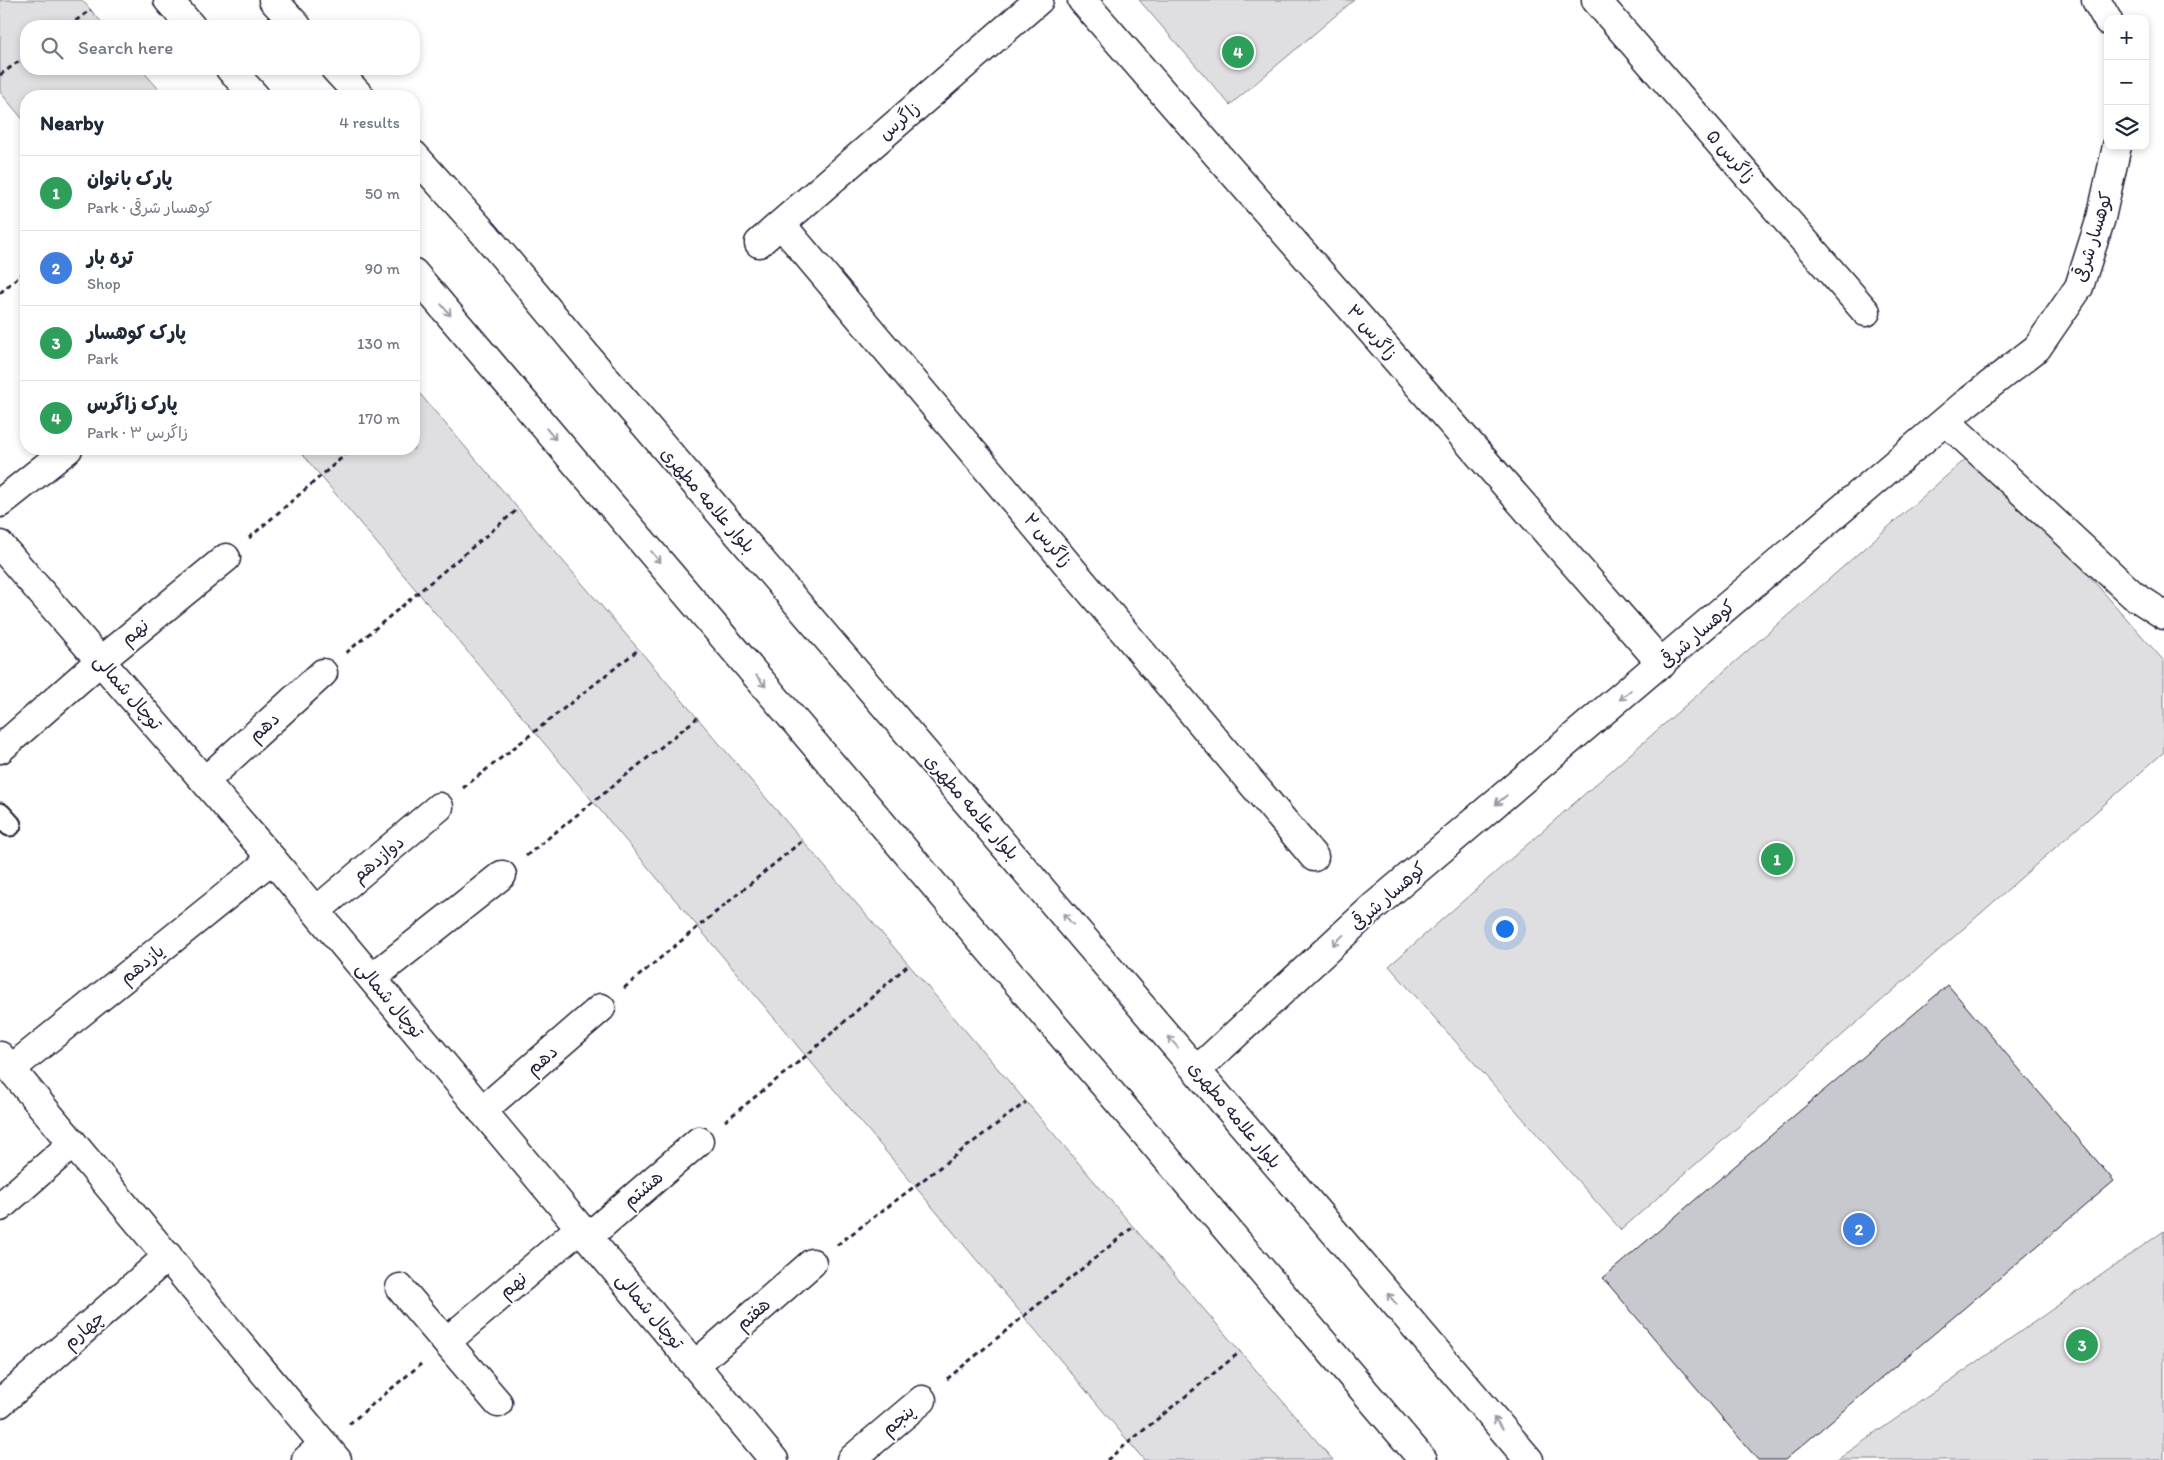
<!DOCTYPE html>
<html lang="en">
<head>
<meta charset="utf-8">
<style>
  body { margin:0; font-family:Itim,"Playpen Sans Arabic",sans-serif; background:#f2f2f3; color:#1f2937 }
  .controls { position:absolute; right:15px; top:15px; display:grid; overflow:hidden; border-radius:10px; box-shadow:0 2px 8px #0003 }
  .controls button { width:45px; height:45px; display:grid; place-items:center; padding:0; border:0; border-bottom:1px solid #e0e1e3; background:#fff; color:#1f2937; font:25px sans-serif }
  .you { position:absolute; left:1504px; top:928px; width:18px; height:18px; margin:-12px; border:4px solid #fff; border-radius:50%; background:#1a73e8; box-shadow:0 0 0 8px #1a73e833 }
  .badge { display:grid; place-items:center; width:32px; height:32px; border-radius:50%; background:#1a73e8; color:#fff; font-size:16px; font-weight:700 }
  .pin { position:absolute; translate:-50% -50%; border:2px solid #fff; box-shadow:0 1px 5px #0006 }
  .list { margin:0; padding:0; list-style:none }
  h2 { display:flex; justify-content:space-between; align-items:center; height:65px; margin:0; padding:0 20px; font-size:21px }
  h2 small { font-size:16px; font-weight:400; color:#747a83 }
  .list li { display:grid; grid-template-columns:32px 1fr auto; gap:15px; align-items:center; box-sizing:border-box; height:75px; padding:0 20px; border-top:1px solid #e0e1e3 }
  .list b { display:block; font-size:19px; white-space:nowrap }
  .list p { margin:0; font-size:16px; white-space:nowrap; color:#747a83 }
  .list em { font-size:16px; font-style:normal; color:#747a83 }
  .icon { flex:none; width:28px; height:28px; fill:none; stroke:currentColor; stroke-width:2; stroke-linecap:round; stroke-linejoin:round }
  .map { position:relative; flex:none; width:2164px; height:1460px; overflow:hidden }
  .search { position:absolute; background:#fff; box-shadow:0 2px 8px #0003; left:20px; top:20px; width:400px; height:55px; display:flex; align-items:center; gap:12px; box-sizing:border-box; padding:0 18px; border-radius:20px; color:#747a83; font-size:19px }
  .panel { position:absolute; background:#fff; box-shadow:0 2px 8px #0003; left:20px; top:90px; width:400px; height:365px; border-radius:20px }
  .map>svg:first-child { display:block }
  .green { fill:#dfdfe2; stroke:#80808e }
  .building { fill:#c8c8cf; stroke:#22223b }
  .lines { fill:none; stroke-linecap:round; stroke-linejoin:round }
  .lane-casing { stroke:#22223b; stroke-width:25 }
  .street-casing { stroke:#22223b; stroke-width:31 }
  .secondary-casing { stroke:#22223b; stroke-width:31 }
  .path { stroke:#22223b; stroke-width:3; stroke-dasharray:5 4; stroke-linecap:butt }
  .lane { stroke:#fff; stroke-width:21 }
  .street { stroke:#fff; stroke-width:28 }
  .secondary { stroke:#fff; stroke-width:28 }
  .oneway { stroke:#9c9ca7 }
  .labels { text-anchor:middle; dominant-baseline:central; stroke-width:4; stroke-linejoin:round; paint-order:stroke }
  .street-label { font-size:18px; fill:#22223b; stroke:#fff }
</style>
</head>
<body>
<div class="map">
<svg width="2164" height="1460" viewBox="0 0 2164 1460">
  <rect width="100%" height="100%" fill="#fff"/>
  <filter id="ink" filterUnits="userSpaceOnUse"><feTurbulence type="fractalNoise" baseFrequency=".02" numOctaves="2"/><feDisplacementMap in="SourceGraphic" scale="10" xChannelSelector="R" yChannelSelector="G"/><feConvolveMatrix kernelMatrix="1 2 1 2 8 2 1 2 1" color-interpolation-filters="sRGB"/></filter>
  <g filter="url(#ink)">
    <!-- green -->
    <g class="green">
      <path d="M0,0H82L105,26H26V69H141L165,96H26V123L0,92Z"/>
      <path d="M1139,0H1354L1230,105Z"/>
      <path d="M414,387L1333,1460H1144L298,449H414Z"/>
      <path d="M1977,449L2164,661V752L1621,1230L1389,966Z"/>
      <path d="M2164,1231V1460H1837Z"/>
    </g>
    <!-- building -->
    <path class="building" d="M1948,985L2114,1181L1785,1460H1758L1603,1278Z"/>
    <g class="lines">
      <!-- lane casing -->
      <g class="lane-casing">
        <path id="lane" d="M0,814L10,825"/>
      </g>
      <!-- street casing -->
      <g class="street-casing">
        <g id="street">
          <path d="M1082,0L1662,664"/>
          <path d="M1596,0L1866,312"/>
          <path d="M781,224L1314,857"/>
          <path d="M759,243L1039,0"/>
          <path d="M1946,421L2133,595L2164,615"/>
          <path d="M0,503L68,449"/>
          <path d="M0,545L272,859L774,1460"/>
          <path d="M0,749L100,661L226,558"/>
          <path d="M205,781L323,673"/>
          <path d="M316,911L439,807"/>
          <path d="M372,978L502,875"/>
          <path d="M0,1056L337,1460"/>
          <path d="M11,1069L272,859"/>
          <path d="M482,1111L601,1008"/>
          <path d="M0,1207L73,1143"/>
          <path d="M588,1237L699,1141"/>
          <path d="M400,1288L498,1403"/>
          <path d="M446,1342L580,1228"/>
          <path d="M695,1365L812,1263"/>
          <path d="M0,1403L168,1256"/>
          <path d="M306,1460L324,1444"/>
          <path d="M851,1460L922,1400"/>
        </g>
      </g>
      <!-- secondary casing -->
      <g class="secondary-casing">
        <g id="secondary">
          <path d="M168,0L191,26"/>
          <path d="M273,0L297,26"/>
          <path d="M2096,0L2108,21"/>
          <path d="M230,69L255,96"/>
          <path d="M335,69L360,96"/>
          <path d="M414,155L484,233L605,378L1529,1460"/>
          <path d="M414,273L1423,1460"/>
          <path d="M1197,1070L1372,908L1964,405L2037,348L2079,287L2101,218L2117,146"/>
        </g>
      </g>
      <!-- path -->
      <g class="path">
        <path d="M68,26L91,10"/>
        <path d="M0,75L26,56"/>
        <path d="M0,293L26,270"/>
        <path d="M414,397L419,392"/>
        <path d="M249,538L352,449"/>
        <path d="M346,653L518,509"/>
        <path d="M463,788L638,650"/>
        <path d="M526,856L697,718"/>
        <path d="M624,988L802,841"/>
        <path d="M725,1121L806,1056L908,965"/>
        <path d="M837,1245L1026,1102"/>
        <path d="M947,1379L1133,1227"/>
        <path d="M349,1424L421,1364"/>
        <path d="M1107,1460L1240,1352"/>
      </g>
      <!-- lane -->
      <use href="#lane" class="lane"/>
      <!-- street -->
      <use href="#street" class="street"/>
      <!-- secondary -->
      <use href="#secondary" class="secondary"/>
    </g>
    <!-- one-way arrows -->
    <defs><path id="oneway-shaft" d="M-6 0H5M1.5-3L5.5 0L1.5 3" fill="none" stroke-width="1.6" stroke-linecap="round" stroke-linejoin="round" transform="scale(1.25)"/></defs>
    <g class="oneway">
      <use href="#oneway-shaft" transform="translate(446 310) rotate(50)"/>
      <use href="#oneway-shaft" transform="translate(551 434) rotate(50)"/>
      <use href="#oneway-shaft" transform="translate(656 557) rotate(50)"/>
      <use href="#oneway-shaft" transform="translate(761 681) rotate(50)"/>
      <use href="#oneway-shaft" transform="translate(1625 695) rotate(140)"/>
      <use href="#oneway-shaft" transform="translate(1501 800) rotate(140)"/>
      <use href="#oneway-shaft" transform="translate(1068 919) rotate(-131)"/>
      <use href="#oneway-shaft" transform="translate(1338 940) rotate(137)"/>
      <use href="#oneway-shaft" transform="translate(1173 1042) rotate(-131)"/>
      <use href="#oneway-shaft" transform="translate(1392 1299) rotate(-130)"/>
      <use href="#oneway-shaft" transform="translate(1498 1423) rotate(-130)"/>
    </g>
  </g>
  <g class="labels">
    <!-- street labels -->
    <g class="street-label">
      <text transform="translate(899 121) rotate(-41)">زاگرس</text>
      <text transform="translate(1731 156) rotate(49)">زاگرس ۵</text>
      <text transform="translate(2093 237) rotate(-73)">کوهسار شرقی</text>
      <text transform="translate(1372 332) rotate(49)">زاگرس ۳</text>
      <text transform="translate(708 500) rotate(49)">بلوار علامه مطهری</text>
      <text transform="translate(1048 540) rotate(50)">زاگرس ۲</text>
      <text transform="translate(135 632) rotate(-39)">نهم</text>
      <text transform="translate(1697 634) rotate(-41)">کوهسار شرقی</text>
      <text transform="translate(128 692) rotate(49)">توچال شمالی</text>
      <text transform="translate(264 727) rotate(-42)">دهم</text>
      <text transform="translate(972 807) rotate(49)">بلوار علامه مطهری</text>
      <text transform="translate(378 859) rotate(-40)">دوازدهم</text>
      <text transform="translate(1388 896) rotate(-41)">کوهسار شرقی</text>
      <text transform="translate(142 964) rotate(-39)">یازدهم</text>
      <text transform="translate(390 1000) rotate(50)">توچال شمالی</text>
      <text transform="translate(542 1060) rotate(-41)">دهم</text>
      <text transform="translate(1235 1115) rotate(50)">بلوار علامه مطهری</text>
      <text transform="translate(643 1189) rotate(-41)">هشتم</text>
      <text transform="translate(513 1285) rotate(-40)">نهم</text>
      <text transform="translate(650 1311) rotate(50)">توچال شمالی</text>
      <text transform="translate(753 1314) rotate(-41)">هفتم</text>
      <text transform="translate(84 1330) rotate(-41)">چهارم</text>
      <text transform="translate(898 1420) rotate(-40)">پنجم</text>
    </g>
  </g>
</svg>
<div class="controls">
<button>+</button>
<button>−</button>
<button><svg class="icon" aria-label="layers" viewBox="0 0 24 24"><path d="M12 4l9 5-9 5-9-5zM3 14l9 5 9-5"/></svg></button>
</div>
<div class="you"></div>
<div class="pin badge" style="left:1777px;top:859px;background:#2e9e5b">1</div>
<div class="pin badge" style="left:1859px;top:1229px;background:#3f7fe0">2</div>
<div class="pin badge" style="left:2082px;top:1345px;background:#2e9e5b">3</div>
<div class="pin badge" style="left:1238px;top:52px;background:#2e9e5b">4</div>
<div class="search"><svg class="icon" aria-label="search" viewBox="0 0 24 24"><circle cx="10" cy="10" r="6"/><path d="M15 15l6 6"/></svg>Search here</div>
<section class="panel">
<h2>Nearby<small>4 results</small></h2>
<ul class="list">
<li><span class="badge" style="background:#2e9e5b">1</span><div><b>پارک بانوان</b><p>Park · کوهسار شرقی</p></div><em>50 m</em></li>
<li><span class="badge" style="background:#3f7fe0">2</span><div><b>تره بار</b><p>Shop</p></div><em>90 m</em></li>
<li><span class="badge" style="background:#2e9e5b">3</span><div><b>پارک کوهسار</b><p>Park</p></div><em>130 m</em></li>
<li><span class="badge" style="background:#2e9e5b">4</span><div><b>پارک زاگرس</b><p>Park · زاگرس ۳</p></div><em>170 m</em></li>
</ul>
</section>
</div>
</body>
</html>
